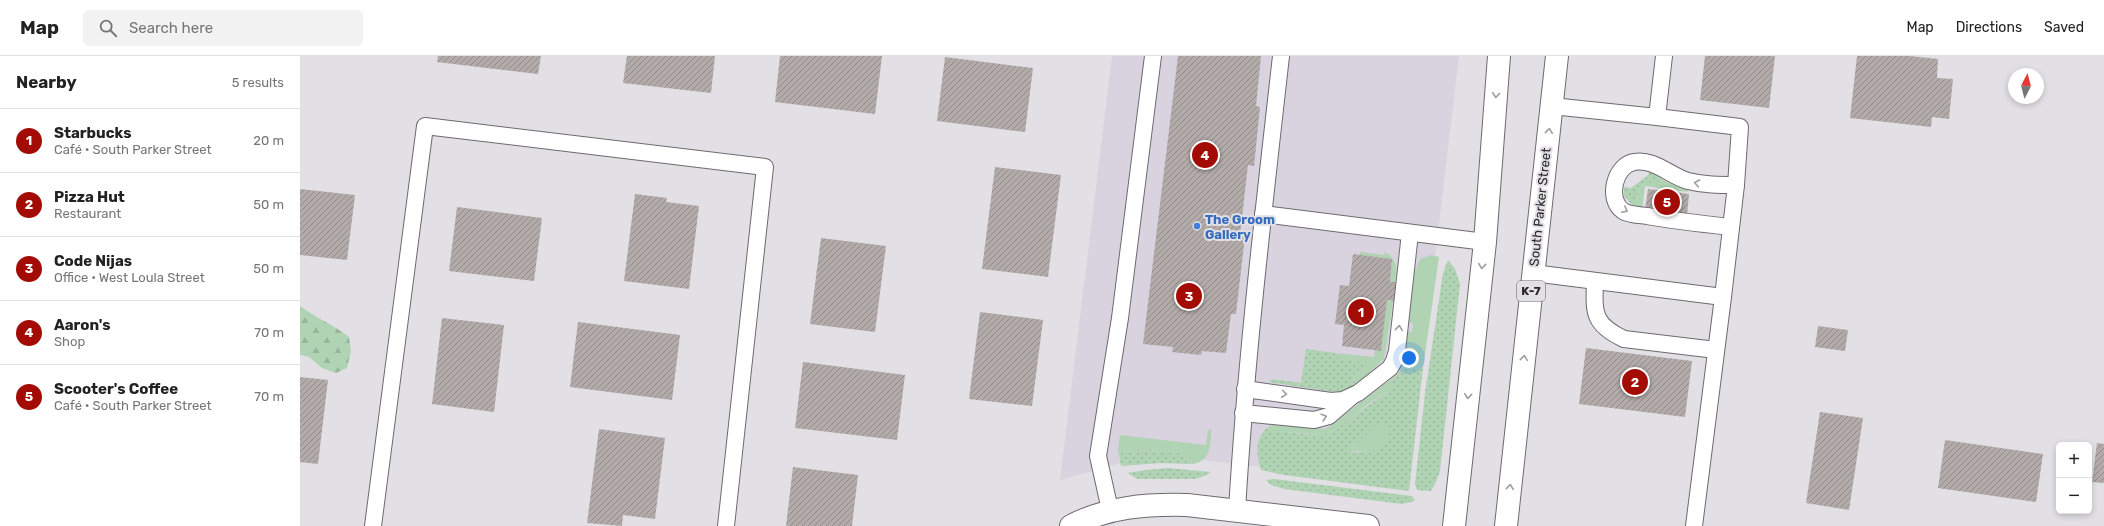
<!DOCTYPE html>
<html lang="en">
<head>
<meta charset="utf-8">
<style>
  body { margin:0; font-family:Rubik,sans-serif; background:#f2f2f2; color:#222 }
  .controls { position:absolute; right:12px; bottom:12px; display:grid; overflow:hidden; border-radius:6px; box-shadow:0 2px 6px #0003 }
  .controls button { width:36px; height:36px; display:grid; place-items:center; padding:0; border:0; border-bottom:1px solid #e0e0e0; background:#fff; color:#222; font:20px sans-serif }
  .compass { position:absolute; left:1708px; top:12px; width:36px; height:36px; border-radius:50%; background:#fff; box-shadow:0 2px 6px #0003; rotate:7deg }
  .you { position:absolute; left:1109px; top:302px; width:14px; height:14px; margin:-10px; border:3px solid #fff; border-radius:50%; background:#1a73e8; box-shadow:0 0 0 6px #1a73e833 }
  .badge { display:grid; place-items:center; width:26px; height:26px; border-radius:50%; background:#a30c05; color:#fff; font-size:13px; font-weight:700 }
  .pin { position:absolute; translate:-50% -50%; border:2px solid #fff; box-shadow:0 1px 4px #0006 }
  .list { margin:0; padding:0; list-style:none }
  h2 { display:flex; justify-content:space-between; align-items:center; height:52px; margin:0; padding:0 16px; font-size:17px }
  h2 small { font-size:13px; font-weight:400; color:#767676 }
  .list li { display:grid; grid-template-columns:26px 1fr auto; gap:12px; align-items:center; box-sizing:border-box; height:64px; padding:0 16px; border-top:1px solid #e0e0e0 }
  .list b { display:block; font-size:15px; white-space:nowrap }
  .list p { margin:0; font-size:13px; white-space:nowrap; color:#767676 }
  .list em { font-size:13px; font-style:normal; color:#767676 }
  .icon { flex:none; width:22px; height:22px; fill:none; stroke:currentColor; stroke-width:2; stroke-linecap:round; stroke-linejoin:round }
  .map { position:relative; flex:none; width:1804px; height:470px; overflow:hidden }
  header { display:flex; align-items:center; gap:24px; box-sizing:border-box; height:56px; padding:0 20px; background:#fff; border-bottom:1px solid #e0e0e0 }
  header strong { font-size:19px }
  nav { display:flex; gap:22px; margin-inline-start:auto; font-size:14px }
  .search { width:280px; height:36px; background:#f2f2f2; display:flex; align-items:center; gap:10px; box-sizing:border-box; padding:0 14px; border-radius:6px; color:#767676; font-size:15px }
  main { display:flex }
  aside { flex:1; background:#fff }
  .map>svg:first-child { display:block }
  .built { fill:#d9d3e0 }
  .grass { fill:url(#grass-dots); fill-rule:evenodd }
  .forest { fill:url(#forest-firs) }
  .garden { fill:#b0d3b4 }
  .building { fill:url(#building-hatch) }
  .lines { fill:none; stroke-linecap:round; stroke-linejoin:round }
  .lane-casing { stroke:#6d6a6f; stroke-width:18 }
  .street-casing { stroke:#6d6a6f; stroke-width:24 }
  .highway-casing { stroke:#6d6a6f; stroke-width:24 }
  .lane { stroke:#fff; stroke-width:16 }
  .street { stroke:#fff; stroke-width:22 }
  .highway { stroke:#fff; stroke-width:22 }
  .oneway { stroke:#9e9e9f }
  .shop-dot { fill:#3f7fe0; stroke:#e2dfe5; stroke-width:1.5 }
  .labels { text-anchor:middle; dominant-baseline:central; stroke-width:4; stroke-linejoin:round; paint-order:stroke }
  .shield { fill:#e2dfe5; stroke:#605e61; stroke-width:1 }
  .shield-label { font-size:12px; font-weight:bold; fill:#282729 }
  .street-label { font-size:13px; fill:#282729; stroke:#e2dfe5 }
  .shop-label { font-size:13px; font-weight:bold; fill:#366cbe; stroke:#e2dfe5; text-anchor:start }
</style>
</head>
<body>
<header>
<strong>Map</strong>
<div class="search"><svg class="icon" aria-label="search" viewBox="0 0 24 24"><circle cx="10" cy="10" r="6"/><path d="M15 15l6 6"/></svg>Search here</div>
<nav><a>Map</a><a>Directions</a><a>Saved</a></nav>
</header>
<main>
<aside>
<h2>Nearby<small>5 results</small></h2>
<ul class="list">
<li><span class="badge">1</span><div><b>Starbucks</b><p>Café · South Parker Street</p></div><em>20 m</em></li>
<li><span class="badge">2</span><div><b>Pizza Hut</b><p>Restaurant</p></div><em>50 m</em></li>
<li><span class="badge">3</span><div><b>Code Nijas</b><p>Office · West Loula Street</p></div><em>50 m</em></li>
<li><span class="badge">4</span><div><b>Aaron's</b><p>Shop</p></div><em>70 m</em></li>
<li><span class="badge">5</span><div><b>Scooter's Coffee</b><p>Café · South Parker Street</p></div><em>70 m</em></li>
</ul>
</aside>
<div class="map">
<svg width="1804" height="470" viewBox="0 0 1804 470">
  <defs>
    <pattern id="grass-dots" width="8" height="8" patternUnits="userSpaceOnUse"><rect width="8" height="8" fill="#b0d3b4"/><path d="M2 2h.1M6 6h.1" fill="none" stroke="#97b59b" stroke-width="1.8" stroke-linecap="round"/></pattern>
    <pattern id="forest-firs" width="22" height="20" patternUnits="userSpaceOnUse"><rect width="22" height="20" fill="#b0d3b4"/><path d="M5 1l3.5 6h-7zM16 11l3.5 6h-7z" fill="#97b59b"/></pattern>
    <pattern id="building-hatch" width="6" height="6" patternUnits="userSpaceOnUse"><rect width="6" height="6" fill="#b2aba9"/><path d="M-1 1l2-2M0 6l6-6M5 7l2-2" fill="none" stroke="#918b8a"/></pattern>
  </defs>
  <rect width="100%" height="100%" fill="#e2dfe5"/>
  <!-- built -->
  <path class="built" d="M812,0H1159L1108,429L896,403L817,408L760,424Z"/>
  <!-- grass -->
  <g class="grass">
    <path d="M1350,116L1367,126L1343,128L1339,134L1336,152L1334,151L1324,140V131L1331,132L1347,120Z"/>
    <path d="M1148,204L1155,213L1160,228L1140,415L1136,426L1131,435L1117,434L1115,428L1125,337L1143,217Z"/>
    <path d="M1006,293L1035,297L1039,303L1064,305L1068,307L1069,311L1054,318L1053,323L1056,329L1044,335L1034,336L969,326L972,323L1001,327Z"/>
    <path d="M1104,303L1111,309L1123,312L1109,435L984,419L961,414C956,399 955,382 968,371C974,376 1021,381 1030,377L1091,333L1094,321L1100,315ZM1081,367L1075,394L1051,397L1048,392L1059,386L1072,372Z"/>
    <path d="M818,393L834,397L847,394L884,397L889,400L892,408L860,407L821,410Z"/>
    <path d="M868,412L911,416L902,421L894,423H838L827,417L846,414Z"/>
    <path d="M974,423L1112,440L1115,445L1102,448L984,433L971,429L966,424Z"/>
  </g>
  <!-- forest -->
  <path class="forest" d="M0,250C16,262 34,269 49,281L51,295L47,312L36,317L22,312L9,301L0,299Z"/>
  <!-- garden -->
  <g class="garden">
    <path d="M1347,126H1367L1387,133L1388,136L1345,130L1342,154L1336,152L1340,131Z"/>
    <path d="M1060,196L1084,199L1085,196C1098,204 1097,213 1095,226H1090L1092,203L1060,199Z"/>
    <path d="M1131,199L1139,201L1123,312L1111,309L1104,303L1107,275L1112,276L1113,267L1108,266L1113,220L1120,203Z"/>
    <path d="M1087,244L1093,245L1084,303L1056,329L1053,323L1054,318L1067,312L1068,307L1039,303L1035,297L1074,301L1075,294H1081Z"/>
    <path d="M1094,321L1091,333L1068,348L1037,373L1025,379L975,375L968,371C982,362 1010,376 1027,372Z"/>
    <path d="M1084,367C1096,374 1085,392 1075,394C1070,396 1064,395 1059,395C1054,395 1052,397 1047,395L1048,392C1051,389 1056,389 1059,386C1067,379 1072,366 1084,367Z"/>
    <path d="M911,372C911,388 911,406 892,408L889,400L884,397L847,394L835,397L818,393L820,379L906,389L908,375Z"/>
  </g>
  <!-- building -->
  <g class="building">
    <path d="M138,0H241L238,18L137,6Z"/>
    <path d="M327,0H415L411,37L323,27Z"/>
    <path d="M480,0H582L575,58L475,46Z"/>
    <path d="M878,0H961L956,50L960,51L954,110L948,109L940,179L945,180L936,258H931L926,297L902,295L901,299L872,296L873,291L843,288Z"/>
    <path d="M1405,0H1475L1469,52L1400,44Z"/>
    <path d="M1557,0H1610L1638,3L1637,22L1653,23L1649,63L1632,61L1631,71L1550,62Z"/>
    <path d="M645,1L733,12L725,76L637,65Z"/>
    <path d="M695,111L761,119L748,221L682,213Z"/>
    <path d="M0,133L55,139L47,204L0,199Z"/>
    <path d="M1348,133L1389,138L1387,160L1345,154Z"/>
    <path d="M335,138L367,142L366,146L399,150L389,233L324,225Z"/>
    <path d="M157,151L242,162L234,225L149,215Z"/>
    <path d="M521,182L586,190L575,276L510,268Z"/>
    <path d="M1053,198L1092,203L1090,226H1096L1094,245L1087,244L1081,295L1042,290L1044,269L1035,268L1040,229L1049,230Z"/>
    <path d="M680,256L743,264L732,350L669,343Z"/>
    <path d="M142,262L204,269L194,356L132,348Z"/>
    <path d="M278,266L380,279L372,344L270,331Z"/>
    <path d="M1518,270L1548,274L1545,295L1515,291Z"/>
    <path d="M1286,292L1392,305L1385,361L1279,348Z"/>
    <path d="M503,306L605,319L597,384L495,372Z"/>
    <path d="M0,321L28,324L18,408L0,406Z"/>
    <path d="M1520,356L1563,362L1549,454L1506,447Z"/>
    <path d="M299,373L365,382L355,463L323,459L322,470L287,467Z"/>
    <path d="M1645,384L1743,398L1736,446L1638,432Z"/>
    <path d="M1797,387L1804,388V427L1792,426Z"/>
    <path d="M493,411L558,419L552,470H486Z"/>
  </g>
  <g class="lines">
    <!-- lane casing -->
    <g class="lane-casing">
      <g id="lane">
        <path d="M1252,50L1357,61L1364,0"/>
        <path d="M1357,61L1440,71L1436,129L1423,241"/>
        <path d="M963,158L1185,186"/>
        <path d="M1431,171C1403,168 1375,165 1347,160C1340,159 1329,159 1323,155C1306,143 1315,109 1334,106C1354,102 1370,120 1388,125C1404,129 1419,129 1436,129"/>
        <path d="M1233,217L1423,241L1394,470"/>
        <path d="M1295,225C1294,256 1292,268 1324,283L1416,294"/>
        <path d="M945,333L1031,345L1043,344L1058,337L1090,312L1094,305L1097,295L1110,177"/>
        <path d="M943,357L1014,364L1029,360L1050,342"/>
        <path d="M810,454L798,400L820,262L853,0"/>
        <path d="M937,454C946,302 964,151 981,0"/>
        <path d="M73,470L125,70L465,111L426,470"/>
      </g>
    </g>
    <!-- street casing -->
    <g class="street-casing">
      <path id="street" d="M771,470C807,451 846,448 887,449L1068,470"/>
    </g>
    <!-- highway casing -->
    <g class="highway-casing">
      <g id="highway">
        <path d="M1154,470L1185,186L1199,0"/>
        <path d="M1206,470L1257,0"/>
      </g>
    </g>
    <!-- lane -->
    <use href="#lane" class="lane"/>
    <!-- street -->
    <use href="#street" class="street"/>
    <!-- highway -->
    <use href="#highway" class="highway"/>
  </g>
  <!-- one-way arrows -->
  <defs><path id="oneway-chevron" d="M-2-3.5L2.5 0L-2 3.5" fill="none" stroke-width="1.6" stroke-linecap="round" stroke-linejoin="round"/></defs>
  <g class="oneway">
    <use href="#oneway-chevron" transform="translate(1196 39) rotate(94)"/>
    <use href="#oneway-chevron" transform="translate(1249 75) rotate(-84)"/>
    <use href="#oneway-chevron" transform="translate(1397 127) rotate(-168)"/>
    <use href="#oneway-chevron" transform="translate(1325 154) rotate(27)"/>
    <use href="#oneway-chevron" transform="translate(1182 210) rotate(96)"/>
    <use href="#oneway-chevron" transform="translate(1099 272) rotate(-84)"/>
    <use href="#oneway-chevron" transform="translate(1224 302) rotate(-84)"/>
    <use href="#oneway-chevron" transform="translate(984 338) rotate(8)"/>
    <use href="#oneway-chevron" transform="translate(1168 340) rotate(96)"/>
    <use href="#oneway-chevron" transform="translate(1024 361) rotate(-16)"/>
    <use href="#oneway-chevron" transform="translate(1210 431) rotate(-84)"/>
  </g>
  <!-- markers -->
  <circle class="shop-dot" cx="897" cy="170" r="4"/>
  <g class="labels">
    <!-- shield labels -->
    <rect class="shield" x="1217" y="225" width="28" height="20" rx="3"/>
    <g class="shield-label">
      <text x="1231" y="235">K-7</text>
    </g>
    <!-- street labels -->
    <g class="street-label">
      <text transform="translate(1240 151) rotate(-84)">South Parker Street</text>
    </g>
    <!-- shop labels -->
    <g class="shop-label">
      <text x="905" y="163">The Groom<tspan x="905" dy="15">Gallery</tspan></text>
    </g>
  </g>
</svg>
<div class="controls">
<button>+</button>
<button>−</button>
</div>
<svg class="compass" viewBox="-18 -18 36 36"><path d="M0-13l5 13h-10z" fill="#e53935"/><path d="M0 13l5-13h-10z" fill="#767676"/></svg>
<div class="you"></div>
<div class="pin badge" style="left:1061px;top:256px">1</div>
<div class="pin badge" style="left:1335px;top:326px">2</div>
<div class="pin badge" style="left:889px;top:240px">3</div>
<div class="pin badge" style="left:905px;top:99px">4</div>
<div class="pin badge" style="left:1367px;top:146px">5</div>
</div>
</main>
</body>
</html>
